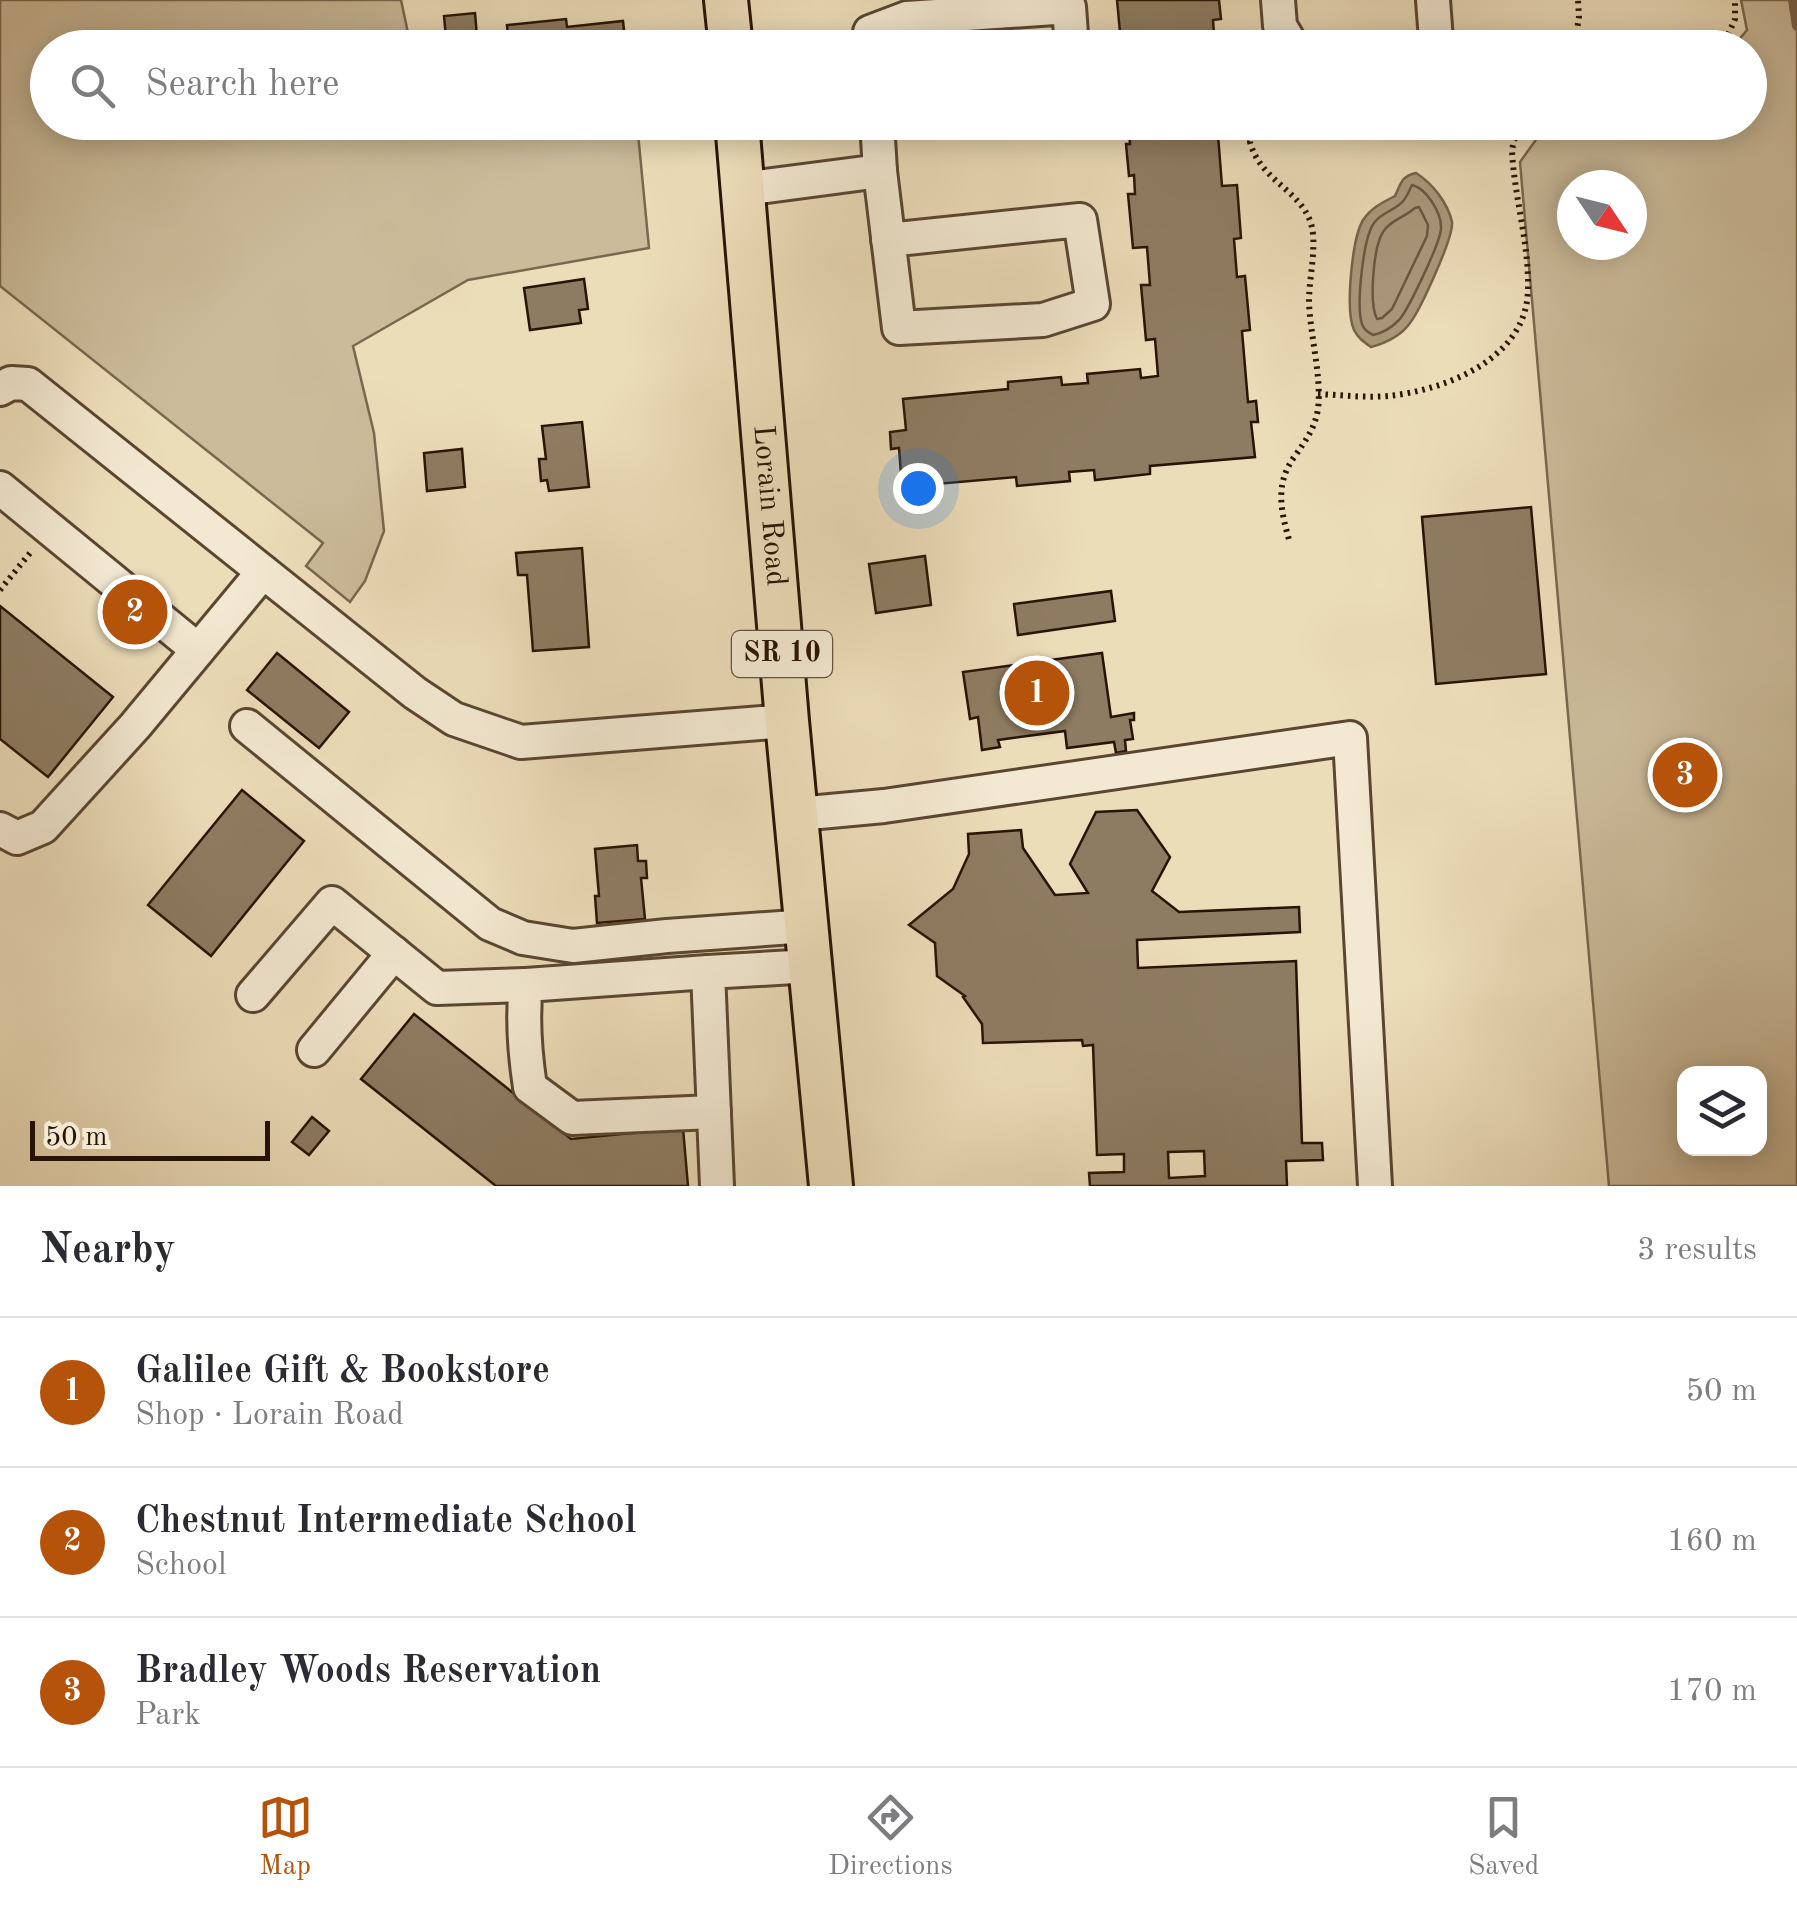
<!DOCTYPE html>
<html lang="en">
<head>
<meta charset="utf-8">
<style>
  body { margin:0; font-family:"Old Standard TT",serif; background:#f7f7f7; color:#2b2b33 }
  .controls { position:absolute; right:30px; bottom:30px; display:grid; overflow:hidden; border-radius:20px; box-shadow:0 5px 25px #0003 }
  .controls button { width:90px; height:90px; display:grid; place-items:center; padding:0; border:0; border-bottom:2px solid #e1e1e2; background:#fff; color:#2b2b33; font:50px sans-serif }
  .compass { position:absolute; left:1557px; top:170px; width:90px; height:90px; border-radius:50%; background:#fff; box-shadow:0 5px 25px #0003; rotate:125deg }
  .scale { position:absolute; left:30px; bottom:25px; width:240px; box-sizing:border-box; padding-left:10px; border:5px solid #291304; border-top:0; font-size:28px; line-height:35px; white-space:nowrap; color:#291304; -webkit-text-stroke:8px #f3e9d2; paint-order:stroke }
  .you { position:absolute; left:918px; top:488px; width:35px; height:35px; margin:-25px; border:8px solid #fff; border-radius:50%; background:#1a73e8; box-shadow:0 0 0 15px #1a73e833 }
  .badge { display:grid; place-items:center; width:65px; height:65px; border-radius:50%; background:#b45309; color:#fff; font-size:32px; font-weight:700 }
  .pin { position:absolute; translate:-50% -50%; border:5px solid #fff; box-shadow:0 2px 10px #0006 }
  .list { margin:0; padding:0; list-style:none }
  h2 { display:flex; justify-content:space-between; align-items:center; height:130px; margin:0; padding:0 40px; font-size:42px }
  h2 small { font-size:32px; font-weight:400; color:#7c7c81 }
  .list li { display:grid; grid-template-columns:65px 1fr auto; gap:30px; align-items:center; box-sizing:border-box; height:150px; padding:0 40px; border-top:2px solid #e1e1e2 }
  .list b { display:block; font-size:38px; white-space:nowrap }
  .list p { margin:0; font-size:32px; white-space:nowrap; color:#7c7c81 }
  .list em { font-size:32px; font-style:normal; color:#7c7c81 }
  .icon { flex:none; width:55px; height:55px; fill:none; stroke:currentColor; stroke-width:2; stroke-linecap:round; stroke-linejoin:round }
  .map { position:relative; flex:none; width:1797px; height:1186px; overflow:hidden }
  .search { position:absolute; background:#fff; box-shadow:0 5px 25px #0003; left:30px; right:30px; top:30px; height:110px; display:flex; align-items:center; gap:25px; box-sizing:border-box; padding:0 35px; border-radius:55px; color:#7c7c81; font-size:38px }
  .sheet { height:580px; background:#fff }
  nav { display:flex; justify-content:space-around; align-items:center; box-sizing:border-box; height:140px; border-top:2px solid #e1e1e2; background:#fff; font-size:28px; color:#7c7c81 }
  nav a { display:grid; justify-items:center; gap:5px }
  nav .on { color:#b45309 }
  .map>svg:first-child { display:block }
  .green { fill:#cbbb9a; stroke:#7a674f; stroke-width:2.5; fill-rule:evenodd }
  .water { fill:#aa987b; stroke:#76634b; stroke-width:2.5 }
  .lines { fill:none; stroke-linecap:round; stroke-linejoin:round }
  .shore { stroke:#6a5640; stroke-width:2.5 }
  .stream { stroke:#76634b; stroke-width:10 }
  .building { fill:#8e7c62; stroke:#291304; stroke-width:2.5; fill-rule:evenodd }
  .minor-casing { stroke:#5a4631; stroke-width:38 }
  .major-casing { stroke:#291304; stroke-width:48 }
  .path { stroke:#291304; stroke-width:6; stroke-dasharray:2.5 5; stroke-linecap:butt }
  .minor { stroke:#f3e9d2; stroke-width:32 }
  .major { stroke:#ecddb9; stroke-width:42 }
  .labels { text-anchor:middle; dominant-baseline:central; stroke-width:8; stroke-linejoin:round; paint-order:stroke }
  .shield { fill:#f3e9d2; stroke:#665342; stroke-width:2.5 }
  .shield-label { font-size:28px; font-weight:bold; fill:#291304 }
  .street-label { font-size:30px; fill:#291304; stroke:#f3e9d2 }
</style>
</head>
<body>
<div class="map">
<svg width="1797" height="1186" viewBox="0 0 1797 1186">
  <rect width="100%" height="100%" fill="#ecddb9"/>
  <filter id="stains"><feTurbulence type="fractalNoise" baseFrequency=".002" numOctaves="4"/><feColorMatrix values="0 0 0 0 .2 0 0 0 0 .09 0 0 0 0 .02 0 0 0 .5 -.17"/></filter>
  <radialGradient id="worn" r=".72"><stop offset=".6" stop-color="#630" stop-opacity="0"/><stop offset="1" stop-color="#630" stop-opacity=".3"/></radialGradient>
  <!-- green -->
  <g class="green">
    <path d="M0,0H401L411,47L48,48V122L637,123L649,248L468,280L353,346L374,433L384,531L365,581L350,602L306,566L323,543L0,286Z"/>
    <path d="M1741,0H1797V1186H1609L1520,162L1548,123L1750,122V48L1733,47L1747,30ZM1632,185V245H1572V185ZM1684,1074H1760V1148H1684Z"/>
  </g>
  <!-- water -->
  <path class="water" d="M1416,173C1432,183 1448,203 1452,222C1454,237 1420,310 1410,323C1400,337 1386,343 1371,347C1364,342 1358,338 1354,330C1345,310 1352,239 1363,220C1371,208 1383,202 1395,196C1401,184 1401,176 1416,173Z"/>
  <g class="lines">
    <!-- shore -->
    <g class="shore">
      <path d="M1412,185C1426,188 1441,212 1441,227C1442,240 1408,310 1399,320C1391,328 1384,333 1373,335C1368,332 1364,330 1362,324C1356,306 1363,238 1374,223C1381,213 1391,212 1400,204C1406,200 1409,191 1412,185Z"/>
      <path d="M1419,207L1428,225L1427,236L1392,309L1382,318L1377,319C1369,304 1373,248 1383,232C1389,221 1405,217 1415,208Z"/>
    </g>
    <!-- stream -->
    <path class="stream" d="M1793,0L1797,26"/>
  </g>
  <!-- building -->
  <g class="building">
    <path d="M1117,0H1219L1221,19L1213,20L1215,48H1129L1128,32H1120Z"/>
    <path d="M475,13L478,48H447L444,16Z"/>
    <path d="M566,19L567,27L623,21L626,48H509L507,25Z"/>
    <path d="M1128,122H1217L1222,186L1237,185L1241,238L1234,239L1237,277L1245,276L1250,330L1242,331L1248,402L1256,401L1258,422H1251L1255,457L1150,466V474L1095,480L1094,470L1069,472L1070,481L1017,486L1016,477L902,487L899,448L891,449L890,432L906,430L903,399L1008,389V382L1061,377L1062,385L1088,383L1087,374L1140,369L1141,378L1158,376L1155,339L1146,340L1141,285H1150L1147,247L1133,248L1128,194H1135L1134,175L1129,176L1126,144H1130Z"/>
    <path d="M584,279L588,309L579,310L581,323L530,330L524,288Z"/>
    <path d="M582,422L589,487L549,491L547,480L541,481L539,459H546L542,426Z"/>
    <path d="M462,449L465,487L427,491L424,453Z"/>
    <path d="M1531,507L1546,674L1436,684L1422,517Z"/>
    <path d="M582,548L589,647L533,651L527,575H518L516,553Z"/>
    <path d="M925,556L931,605L876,613L869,564Z"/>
    <path d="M1111,591L1115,621L1018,635L1014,604Z"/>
    <path d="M0,606L113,697L48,777L0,739Z"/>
    <path d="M277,653L349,712L319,748L247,690Z"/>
    <path d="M1102,653L1111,717L1134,713V720H1130L1133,739L1125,740L1126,751L1116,753L1114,742L1067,748L1065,731L998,740L1000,747L982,750L978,717L970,719L963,672Z"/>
    <path d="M242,790L304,841L211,956L148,905Z"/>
    <path d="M1137,810L1170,857L1152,891L1179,912L1299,907L1300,932L1137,940L1138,968L1296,961L1302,1143H1322L1323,1160L1286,1161L1287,1186H1090L1089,1173L1124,1172V1154L1097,1155L1093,1045L1083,1046L1082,1040L983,1043L982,1024L963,997L965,996L937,976L935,943L909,925L953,889L969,854L968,834L1021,830L1023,848L1055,895L1088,893L1070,864L1096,812ZM1204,1151L1205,1176L1169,1178L1168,1152Z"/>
    <path d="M637,845L638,861H646L647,878H641L645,919L597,923L595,896H599L595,849Z"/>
    <path d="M414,1014L571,1139L683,1128L688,1186H496L361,1079Z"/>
    <path d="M312,1117L329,1131L309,1155L292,1142Z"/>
  </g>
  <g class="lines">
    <!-- minor casing -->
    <g class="minor-casing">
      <g id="minor">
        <path d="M1278,0L1280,26L1293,48"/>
        <path d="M1433,0L1436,40"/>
        <path d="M871,48L870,32L907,18L1069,7L1072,48"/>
        <path d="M880,171L899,328L1043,320L1093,304L1080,220L888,240"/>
        <path d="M743,189L880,171L877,122"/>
        <path d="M0,389L11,383L28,384L415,693L454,719L521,742L787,721"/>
        <path d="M0,488L198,650"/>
        <path d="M247,726L490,924L523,938L573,946L667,936L808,926"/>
        <path d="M798,814L884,806L1350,738L1375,1186"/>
        <path d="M0,829L17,838L43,827L135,726L263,572"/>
        <path d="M708,972L526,985C522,1019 525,1054 530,1087L572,1118L714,1112"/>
        <path d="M253,995L332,903L437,988L526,985"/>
        <path d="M314,1050L394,953"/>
        <path d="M717,1186L708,972L811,966"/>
      </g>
    </g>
    <!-- major casing -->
    <g class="major-casing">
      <g id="major">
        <path d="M726,0L731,48"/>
        <path id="s1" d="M737,122L787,721L831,1186"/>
      </g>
    </g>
    <!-- path -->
    <g class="path">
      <path d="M1574,48L1579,17L1578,0"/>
      <path d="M1722,48L1735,19V0"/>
      <path d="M1254,135L1250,142C1261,184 1309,192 1313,234C1315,257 1309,279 1309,302C1310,335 1322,377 1318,409C1315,428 1306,440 1295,456C1274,484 1281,512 1290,543"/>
      <path d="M1318,394C1341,395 1364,398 1388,396C1447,390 1528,358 1528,288C1529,242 1514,196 1512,150L1514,140L1526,122"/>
      <path d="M0,590L30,553"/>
    </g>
    <!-- minor -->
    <use href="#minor" class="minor"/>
    <!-- major -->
    <use href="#major" class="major"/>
  </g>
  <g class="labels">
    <!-- shield labels -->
    <rect class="shield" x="732" y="631" width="100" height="46" rx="8"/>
    <g class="shield-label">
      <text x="782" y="654">SR 10</text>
    </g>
    <!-- street labels -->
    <g class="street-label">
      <text stroke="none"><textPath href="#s1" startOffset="385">Lorain Road</textPath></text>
    </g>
  </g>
  <rect width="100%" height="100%" filter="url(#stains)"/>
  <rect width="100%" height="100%" fill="url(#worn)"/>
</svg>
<div class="controls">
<button><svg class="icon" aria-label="layers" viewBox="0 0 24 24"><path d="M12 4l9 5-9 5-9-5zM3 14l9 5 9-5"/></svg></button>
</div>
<svg class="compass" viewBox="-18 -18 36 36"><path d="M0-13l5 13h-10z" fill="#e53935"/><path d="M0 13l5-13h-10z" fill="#7c7c81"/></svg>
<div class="scale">50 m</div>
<div class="you"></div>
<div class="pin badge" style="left:1037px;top:693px">1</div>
<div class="pin badge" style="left:135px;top:612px">2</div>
<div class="pin badge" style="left:1685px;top:775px">3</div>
<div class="search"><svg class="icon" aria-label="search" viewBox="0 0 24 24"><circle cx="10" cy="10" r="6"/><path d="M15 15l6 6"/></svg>Search here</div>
</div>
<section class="sheet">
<h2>Nearby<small>3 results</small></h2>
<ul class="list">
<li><span class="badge">1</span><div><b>Galilee Gift &amp; Bookstore</b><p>Shop · Lorain Road</p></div><em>50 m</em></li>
<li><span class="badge">2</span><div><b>Chestnut Intermediate School</b><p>School</p></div><em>160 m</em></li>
<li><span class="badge">3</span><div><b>Bradley Woods Reservation</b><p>Park</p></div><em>170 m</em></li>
</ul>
</section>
<nav>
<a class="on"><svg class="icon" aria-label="map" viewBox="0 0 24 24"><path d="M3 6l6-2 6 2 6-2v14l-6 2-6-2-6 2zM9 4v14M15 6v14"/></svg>Map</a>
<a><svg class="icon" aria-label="directions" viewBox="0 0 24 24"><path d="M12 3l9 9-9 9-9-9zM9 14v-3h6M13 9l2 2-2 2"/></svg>Directions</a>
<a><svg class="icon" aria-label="saved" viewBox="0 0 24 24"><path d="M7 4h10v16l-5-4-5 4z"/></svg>Saved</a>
</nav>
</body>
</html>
